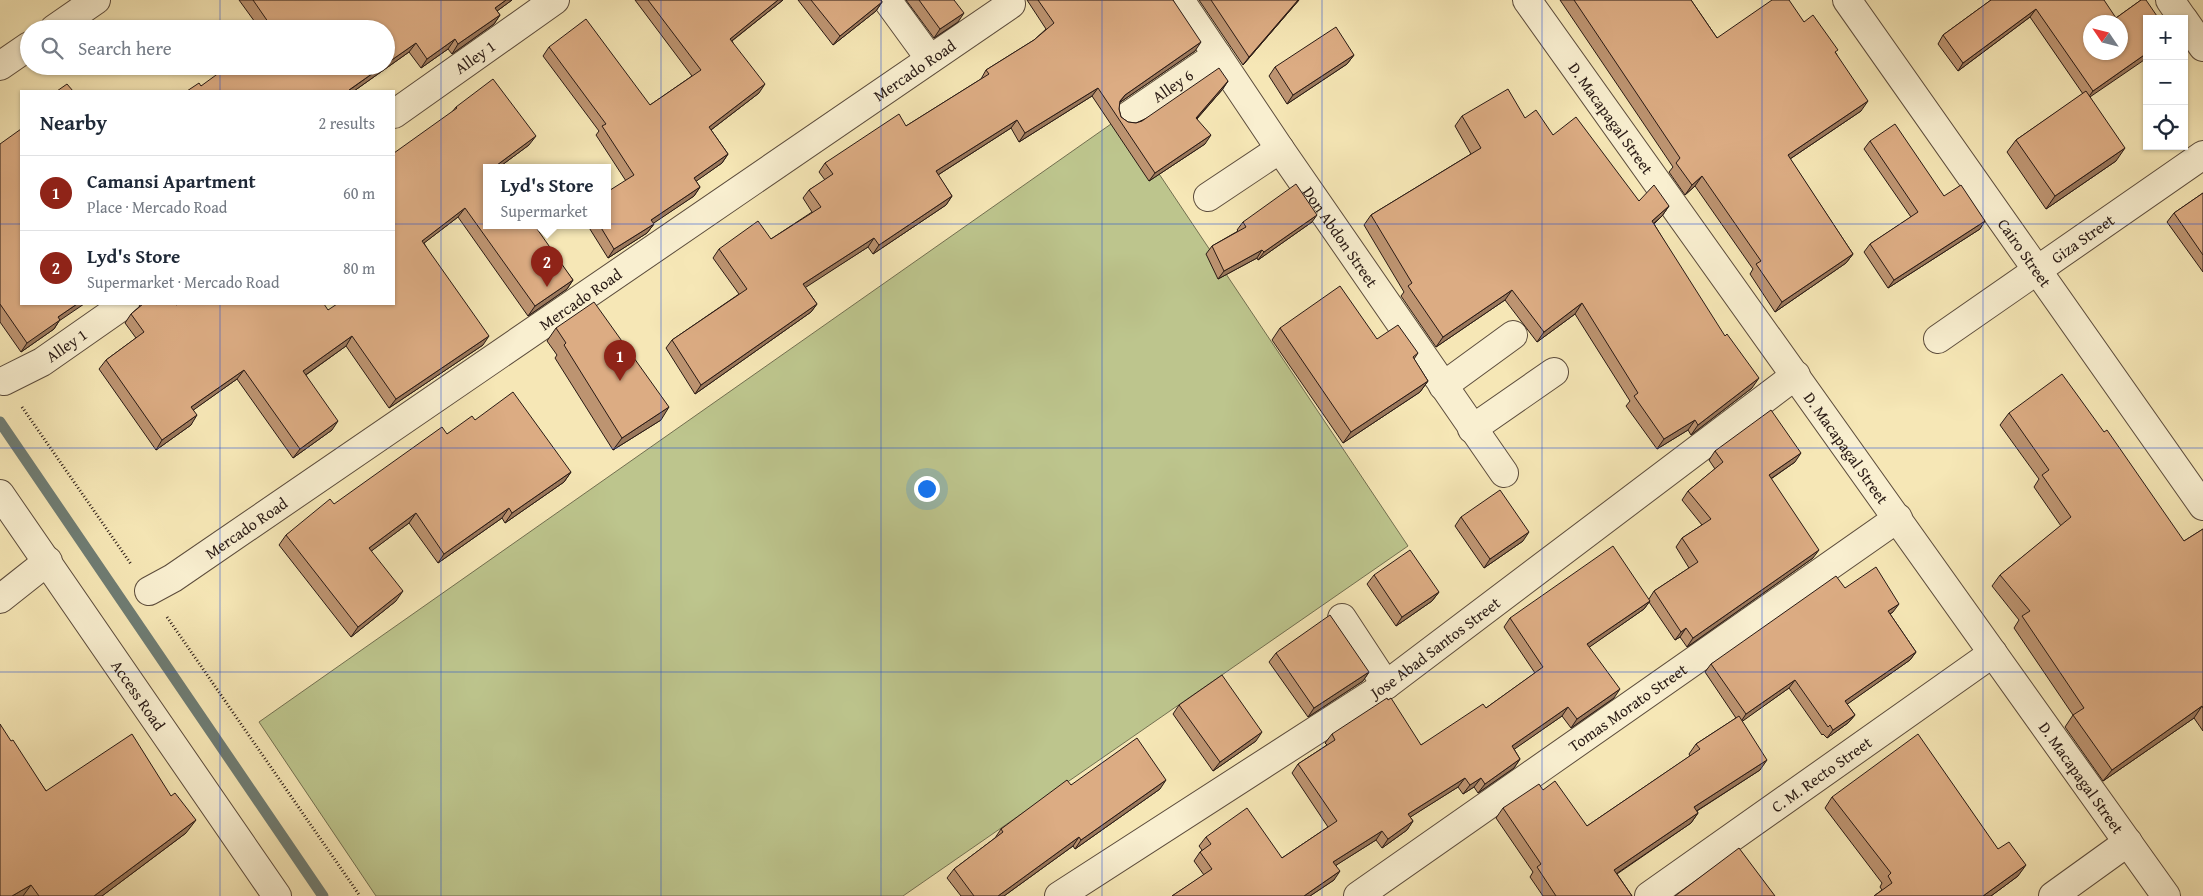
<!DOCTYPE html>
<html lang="en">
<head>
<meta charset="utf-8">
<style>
  body { margin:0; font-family:"Gentium Book Plus",serif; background:#f2f2f3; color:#1f2937 }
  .controls { position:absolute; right:15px; top:15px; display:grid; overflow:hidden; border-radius:0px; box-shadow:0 1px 4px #0004 }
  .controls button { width:45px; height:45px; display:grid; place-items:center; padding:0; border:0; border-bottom:1px solid #e0e1e3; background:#fff; color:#1f2937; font:25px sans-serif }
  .compass { position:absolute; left:2083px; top:15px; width:45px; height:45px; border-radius:50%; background:#fff; box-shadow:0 1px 4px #0004; rotate:305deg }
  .you { position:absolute; left:926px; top:488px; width:18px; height:18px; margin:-12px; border:4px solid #fff; border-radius:50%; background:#1a73e8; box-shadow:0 0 0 8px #1a73e833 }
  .badge { display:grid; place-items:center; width:32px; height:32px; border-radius:50%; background:#8f2418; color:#fff; font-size:16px; font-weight:700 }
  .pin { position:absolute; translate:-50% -41px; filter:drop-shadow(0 1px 2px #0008) }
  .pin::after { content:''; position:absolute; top:26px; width:18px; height:15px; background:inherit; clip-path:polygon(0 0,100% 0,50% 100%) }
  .popup { position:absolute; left:483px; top:164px; width:128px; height:65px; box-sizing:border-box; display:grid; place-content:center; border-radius:0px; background:#fff; filter:drop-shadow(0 1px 4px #0005); font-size:16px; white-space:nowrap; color:#747a83 }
  .popup b { font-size:19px; color:#1f2937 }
  .popup::after { content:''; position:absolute; left:50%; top:100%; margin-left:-10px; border:10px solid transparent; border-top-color:#fff }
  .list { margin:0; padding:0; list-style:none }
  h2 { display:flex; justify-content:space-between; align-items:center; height:65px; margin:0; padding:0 20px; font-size:21px }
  h2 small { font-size:16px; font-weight:400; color:#747a83 }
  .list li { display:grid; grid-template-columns:32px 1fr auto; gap:15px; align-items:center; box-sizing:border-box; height:75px; padding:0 20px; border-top:1px solid #e0e1e3 }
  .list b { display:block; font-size:19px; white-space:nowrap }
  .list p { margin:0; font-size:16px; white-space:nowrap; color:#747a83 }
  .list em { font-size:16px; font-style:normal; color:#747a83 }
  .icon { flex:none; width:28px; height:28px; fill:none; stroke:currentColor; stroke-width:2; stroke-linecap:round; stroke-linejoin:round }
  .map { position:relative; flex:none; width:2203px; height:896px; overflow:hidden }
  .search { position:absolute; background:#fff; box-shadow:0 1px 4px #0004; left:20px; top:20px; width:375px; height:55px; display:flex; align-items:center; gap:12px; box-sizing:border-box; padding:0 18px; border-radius:28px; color:#747a83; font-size:19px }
  .panel { position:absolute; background:#fff; box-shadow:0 1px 4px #0004; left:20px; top:90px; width:375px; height:215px; border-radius:0px }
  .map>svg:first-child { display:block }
  .green { fill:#bdc58d; stroke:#726f50 }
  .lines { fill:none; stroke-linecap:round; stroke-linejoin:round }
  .stream { stroke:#6f7d74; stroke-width:11 }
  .minor-casing { stroke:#5c4c3c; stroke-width:30 }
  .path { stroke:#281914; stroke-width:3; stroke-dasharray:1 2.5; stroke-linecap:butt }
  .minor { stroke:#f9efd0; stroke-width:28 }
  .wall { fill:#bd9471; stroke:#281914 }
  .shaded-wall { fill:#9a785c; stroke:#281914 }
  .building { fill:#dcac83; stroke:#281914; fill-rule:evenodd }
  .grid { fill:none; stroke:#1d4ed8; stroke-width:1; stroke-opacity:0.55 }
  .labels { text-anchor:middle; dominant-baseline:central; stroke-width:4; stroke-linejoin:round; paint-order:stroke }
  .street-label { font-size:16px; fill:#281914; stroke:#f9efd0 }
</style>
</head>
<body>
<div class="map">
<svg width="2203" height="896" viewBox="0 0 2203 896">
  <rect width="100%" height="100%" fill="#f6e7b6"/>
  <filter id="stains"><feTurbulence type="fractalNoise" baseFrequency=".004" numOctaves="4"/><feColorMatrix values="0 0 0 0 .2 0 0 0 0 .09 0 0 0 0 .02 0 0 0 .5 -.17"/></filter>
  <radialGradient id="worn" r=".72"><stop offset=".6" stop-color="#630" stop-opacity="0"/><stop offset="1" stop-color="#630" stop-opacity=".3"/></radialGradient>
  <!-- green -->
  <path class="green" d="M1121,117L1408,546L903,896H376L259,722Z"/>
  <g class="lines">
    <!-- stream -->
    <path class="stream" d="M0,422L323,896"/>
    <!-- minor casing -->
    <g class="minor-casing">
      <g id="minor">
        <path d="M887,0L930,59"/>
        <path id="s1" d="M1180,0L1280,149L1504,473"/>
        <path id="s2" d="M1527,0L2166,896"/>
        <path id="s3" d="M1847,0L2203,506"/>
        <path d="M2170,0L2183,19"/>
        <path d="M2184,20L2203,47"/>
        <path d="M54,29L96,0"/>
        <path d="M0,66L29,46"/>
        <path id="s4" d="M394,114L555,0"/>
        <path id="s5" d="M1128,116L1217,55"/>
        <path d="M1208,197L1280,149"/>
        <path id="s6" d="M1938,339L2203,155"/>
        <path id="s7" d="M4,381L42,362L125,304"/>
        <path d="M1443,386L1513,335"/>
        <path d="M1472,429L1554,372"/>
        <path id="s8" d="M0,494L277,896"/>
        <path id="s9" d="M149,591L173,578L1011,4"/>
        <path d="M0,599L48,561"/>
        <path d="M1342,618L1386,685"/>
        <path id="s10" d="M1059,896L1386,685L1796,375"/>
        <path id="s11" d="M1358,896L1898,518"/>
        <path id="s12" d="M1649,896L1993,653"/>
        <path d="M2053,896L2128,842"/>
      </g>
    </g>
    <!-- path -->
    <g class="path">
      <path d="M22,407L131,564"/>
      <path d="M167,617L360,896"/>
    </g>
    <!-- minor -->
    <use href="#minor" class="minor"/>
  </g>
  <!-- wall -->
  <g class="wall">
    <path d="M239,0H512L497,11L500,15L494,24L452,54L448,49L421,68L409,52L354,91H187L201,86L386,29H260Z"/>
    <path d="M635,0H783L732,41L759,93L711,130L728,154L722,163L696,181L700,187L694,196L653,223L654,224L647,233L608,258L588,226H607L626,181L596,135L599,131L543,56L549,47L650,105L692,76Z"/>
    <path d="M798,0H881L882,2L876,11L833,45Z"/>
    <path d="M906,0H954L958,22L934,38Z"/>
    <path d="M1027,0H1173L1195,51L1119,103V109L1121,117L1128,122L1136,123L1228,81L1222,90L1197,119L1205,144L1149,181L1092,96L1019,142L1011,128L938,175L952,196L946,205L873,254L868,247L805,287L817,304L811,312L695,394L666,348L672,340L739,294L713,258L719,249L771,239L812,212L803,198L809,190L825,180L819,172L825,163L906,126L981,79L986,70L1034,40L1046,29Z"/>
    <path d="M1199,0H1299L1243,65Z"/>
    <path d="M1560,0H1691L1717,38L1804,22L1836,53L1861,111L1790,159L1853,254L1846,263L1775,312L1750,274L1753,269L1695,186L1685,195L1669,172L1673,167Z"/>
    <path d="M1991,0L2116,18L2141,0L2090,97L2116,161L2046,209L2007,152L2016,140L2083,94L2030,17L1958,71L1938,44L1943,35Z"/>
    <path d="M1354,55L1347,64L1287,104L1269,76L1275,67Z"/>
    <path d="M456,107L529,145L498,168H487L573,280L567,289L528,316L458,217L424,243L483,345L389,408L346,346L306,375L332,430L293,458L237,379L193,410L191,425L156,450L99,369L106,360L136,338L125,323L131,314L140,306V304H176V305L328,310L394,304L452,112Z"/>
    <path d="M1462,116L1525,118L1553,135L1639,201L1669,206L1662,216L1654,224L1752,388L1691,435L1688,430L1657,449L1626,406L1630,401L1575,314L1537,342L1505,300L1436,347L1401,296L1404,292L1364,225L1371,215L1471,154L1455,126Z"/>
    <path d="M1870,141L1944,196L1980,229L1888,288L1864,252L1870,244L1911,217L1864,149Z"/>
    <path d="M0,144L59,321L54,329L21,352L0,322Z"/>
    <path d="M2203,193V272L2167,222L2174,213Z"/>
    <path d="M1243,222H1312L1258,260L1257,258L1218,279L1206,254L1212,246L1238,231L1237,230Z"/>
    <path d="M556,328L661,420L613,450L555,358L557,355L547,341Z"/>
    <path d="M1280,328L1377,339L1418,353L1414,359L1428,381L1420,392L1343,443L1272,340Z"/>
    <path d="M2009,413L2184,541L2203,529V731L2194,718L2103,781L2065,727L2073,715L2014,628L2019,620L1992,586L2000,575L2061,526L2034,487L2039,479L2000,425Z"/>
    <path d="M475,420L571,472L564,482L505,523L502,518L438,563L409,523L371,551L396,601L351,637L279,545L286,535L447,434Z"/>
    <path d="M1715,451L1795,462L1771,479L1813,558L1687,647L1680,637L1675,640L1649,602L1644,609L1589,647L1614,698L1571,728L1562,716L1514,749L1520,759L1514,768L1478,793L1474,787L1463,794L1458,787L1410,817L1413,821L1407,830L1382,848L1376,840L1336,865L1334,880L1310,896H1172L1204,875L1194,861L1200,852L1202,850L1199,846L1206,837L1282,858L1328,827L1292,773L1298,764L1327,745L1325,743L1332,734L1421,745L1486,708L1535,673L1504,627L1510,618L1649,599L1654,591L1689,568L1676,547L1682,538L1702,525L1682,500L1688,491L1715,469L1709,460Z"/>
    <path d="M1461,517L1523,541L1484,568L1455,526Z"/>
    <path d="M1374,575L1439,592L1432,601L1396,626L1367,584Z"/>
    <path d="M1845,588L1893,612L1890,614L1916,652L1910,660L1847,704L1855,715L1848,723L1827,738L1823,734L1822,735L1789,688L1742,721L1760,770L1697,811L1698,813L1691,823L1617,874L1632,896H1543L1530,877L1533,872L1496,818L1503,808L1543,790L1587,826L1690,756L1689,754L1696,744L1736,718L1705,672L1711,664Z"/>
    <path d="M1276,653L1369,672L1363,681L1308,717L1269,662Z"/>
    <path d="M1179,705L1256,741L1213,771L1173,714Z"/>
    <path d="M11,741L46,791L186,833L102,896H0Z"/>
    <path d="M1071,785L1160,789L1075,849L1073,846L1004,896H961L947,878L954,869L995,838L1001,829Z"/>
    <path d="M1832,797L1998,849L2018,876L1991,896H1874L1882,890L1880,887L1882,883L1825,808Z"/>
  </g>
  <!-- shaded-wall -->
  <g class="shaded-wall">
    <path d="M506,0H512L489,17L495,8Z"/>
    <path d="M778,0H783L724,47L730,39Z"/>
    <path d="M1298,0H1299L1243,65L1249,57Z"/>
    <path d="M882,2L876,11L833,45L840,36Z"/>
    <path d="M2036,9L2030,17L1958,71L1963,63Z"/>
    <path d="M964,13L958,22L934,38L940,29Z"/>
    <path d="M500,15L494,24L452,54L458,44Z"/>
    <path d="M455,39L448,49L421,68L427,59Z"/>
    <path d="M1201,42L1195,51L1119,103L1114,110L1125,95Z"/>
    <path d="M416,43L409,52L354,91H348L383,66H386V64Z"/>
    <path d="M2147,53V58L2087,99L2093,91Z"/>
    <path d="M1354,55L1347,64L1287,104L1293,95Z"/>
    <path d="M1228,81L1222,90L1190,126L1196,118Z"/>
    <path d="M765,84L759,93L703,136L709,127Z"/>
    <path d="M1098,88L1092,96L1019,142L1025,133Z"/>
    <path d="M1868,101L1861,111L1781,165L1788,155Z"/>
    <path d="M1017,120L1011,128L930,180L936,171Z"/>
    <path d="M1211,135L1205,144L1149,181L1155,173Z"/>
    <path d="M536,136L529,145L498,168H493Z"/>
    <path d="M2125,148L2116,161L2046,209L2055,196Z"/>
    <path d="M728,154L722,163L688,187L694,178Z"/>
    <path d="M1702,176L1695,186L1685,195L1692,185Z"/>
    <path d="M700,187L694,196L645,229L651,220Z"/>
    <path d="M952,196L946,205L873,254L879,245Z"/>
    <path d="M1669,206L1662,216L1645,231L1652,221Z"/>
    <path d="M465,208L458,217L415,250L422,241Z"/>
    <path d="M1317,215L1312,222L1258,260L1264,252Z"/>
    <path d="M1985,221L1980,229L1888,288L1894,280Z"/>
    <path d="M654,224L647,233L608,258L614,249Z"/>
    <path d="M874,238L868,247L797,293L803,284Z"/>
    <path d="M1262,250L1257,258L1218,279L1224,271Z"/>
    <path d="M1853,254L1846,263L1775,312L1782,302Z"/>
    <path d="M573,280L567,289L528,316L535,306Z"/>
    <path d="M1512,290L1505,300L1436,347L1443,337Z"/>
    <path d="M1582,303L1575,314L1537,342L1544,332Z"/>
    <path d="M77,304H84L59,321L54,329L21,352L27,343L58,317Z"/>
    <path d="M817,304L811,312L695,394L701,385Z"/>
    <path d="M352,336L346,346L297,381L303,371Z"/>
    <path d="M489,336L483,345L389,408L396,399Z"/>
    <path d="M244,370L237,379L185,416L191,407Z"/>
    <path d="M1759,378L1752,388L1691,435L1698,425Z"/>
    <path d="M1428,381L1420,392L1343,443L1351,432Z"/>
    <path d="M669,407L661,420L613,450L622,438Z"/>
    <path d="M197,415L191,425L156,450L162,440Z"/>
    <path d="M1695,420L1688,430L1657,449L1664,439Z"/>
    <path d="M338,421L332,430L293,458L300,449Z"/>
    <path d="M1801,453L1795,462L1763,484L1769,475Z"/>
    <path d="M571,472L564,482L505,523L512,513Z"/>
    <path d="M509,508L502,518L438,563L444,554Z"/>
    <path d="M416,513L409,523L362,558L369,548Z"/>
    <path d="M1529,532L1523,541L1484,568L1490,559Z"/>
    <path d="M1819,550L1813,558L1687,647L1693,638Z"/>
    <path d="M403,591L396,601L351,637L358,627Z"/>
    <path d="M1439,592L1432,601L1396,626L1402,617Z"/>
    <path d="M1650,601L1644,609L1581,653L1587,644Z"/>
    <path d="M1899,604L1893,612L1882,619L1888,611Z"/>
    <path d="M1686,628L1680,637L1675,640L1681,632Z"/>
    <path d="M1916,652L1910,660L1839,710L1845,701Z"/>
    <path d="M1369,672L1363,681L1308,717L1314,708Z"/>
    <path d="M1795,680L1789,688L1740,723L1746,714Z"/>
    <path d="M1620,689L1614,698L1571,728L1577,719Z"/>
    <path d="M2202,706L2194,718L2103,781L2112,770Z"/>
    <path d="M1568,707L1562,716L1506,755L1512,746Z"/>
    <path d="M1855,715L1848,723L1827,738L1833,730Z"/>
    <path d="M1262,732L1256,741L1213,771L1220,762Z"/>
    <path d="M1520,759L1514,768L1478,793L1485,784Z"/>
    <path d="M1767,760L1760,770L1687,817L1694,807Z"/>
    <path d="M1465,778L1458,787L1401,823L1408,814Z"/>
    <path d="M1481,778L1474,787L1463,794L1470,785Z"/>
    <path d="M1166,780L1160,789L1075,849L1081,840Z"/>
    <path d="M1698,813L1691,823L1607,880L1614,870Z"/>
    <path d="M196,820L186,833L102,896H94Z"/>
    <path d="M1413,821L1407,830L1382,848L1388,839Z"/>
    <path d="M1382,831L1376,840L1327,871L1333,862Z"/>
    <path d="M1079,837L1073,846L1004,896H998Z"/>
    <path d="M2026,865L2018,876L1991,896H1983Z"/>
    <path d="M1340,871L1334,880L1310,896H1304Z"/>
    <path d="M31,885L23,896H12Z"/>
  </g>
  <!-- building -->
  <g class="building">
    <path d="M253,0H506L495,8L500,15L458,44L455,39L427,59L416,43L386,64V29H273Z"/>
    <path d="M648,0H778L730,39L765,84L709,127L728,154L694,178L700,187L651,220L654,224L614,249L600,226H607V192L634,175L602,126L606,124L549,47L586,19L650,105L701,70Z"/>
    <path d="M811,0H881L882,2L840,36Z"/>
    <path d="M919,0H954L964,13L940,29Z"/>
    <path d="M1038,0H1173L1201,42L1125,95L1120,101L1119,109L1121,117L1128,122L1136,123L1142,121L1219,68L1228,81L1196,118L1211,135L1155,173L1098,88L1025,133L1017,120L936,171L952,196L879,245L874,238L803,284L817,304L701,385L672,340L747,289L719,249L758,221L771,239L821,207L809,190L833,174L825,163L899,114L906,126L989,74L986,70L1034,40L1054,23Z"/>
    <path d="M1211,0H1298L1249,57Z"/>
    <path d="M1574,0H1691L1717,38L1772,0H1789L1804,22L1813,15L1838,50L1835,52L1868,101L1788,155L1853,254L1782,302L1756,264L1761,261L1702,176L1692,185L1676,163L1680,158Z"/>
    <path d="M1991,0H2104L2116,18L2141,0H2146L2159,19H2147V53L2093,91L2036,9L1963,63L1943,35ZM2090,22H2120V52H2090Z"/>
    <path d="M1336,27L1354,55L1293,95L1275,67Z"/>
    <path d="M232,66H383L349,90L350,91H187L199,83L201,86L227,67L229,69Z"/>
    <path d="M493,79L536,136L493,168H494H487V226H535L573,280L535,306L465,208L422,241L489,336L396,399L352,336L303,371L338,421L300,449L244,370L191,407L197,415L162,440L106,360L144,332L131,314L143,304H176V305L178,304H324L328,310L337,304H394V153L457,108L456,107Z"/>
    <path d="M67,84L73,91H57Z"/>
    <path d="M1508,89L1525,118L1536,110L1553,135L1576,117L1639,201L1654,185L1669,206L1652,221L1725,336L1727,334L1759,378L1698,425L1695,420L1664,439L1634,396L1638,393L1582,303L1544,332L1512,290L1443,337L1408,286L1412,283L1371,215L1481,148L1462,116Z"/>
    <path d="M2086,91L2125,148L2055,196L2016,140Z"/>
    <path d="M1895,124L1944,196L1961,185L1985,221L1894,280L1870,244L1918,212L1870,141Z"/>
    <path d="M21,129V304H77L58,317L60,320L27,343L0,304V144Z"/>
    <path d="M1296,184L1317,215L1264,252L1262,250L1224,271L1212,246L1246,227L1243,222Z"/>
    <path d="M2203,193V255L2174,213Z"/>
    <path d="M1340,286L1377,339L1398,325L1418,353L1413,357L1428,381L1351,432L1280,328Z"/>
    <path d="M594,302L669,407L622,438L564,345L566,343L556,328Z"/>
    <path d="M2062,374L2104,432L2107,430L2184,541L2203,529V708L2202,706L2112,770L2073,715L2084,708L2022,616L2030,611L2000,575L2071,517L2042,475L2049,470L2009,413Z"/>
    <path d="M513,392L571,472L512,513L509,508L444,554L416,513L369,548L403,591L358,627L286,535L330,499L334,504L442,427L447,434L472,416L475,420Z"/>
    <path d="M1771,410L1801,453L1769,475L1819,550L1693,638L1686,628L1681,632L1654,591L1698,562L1682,538L1711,519L1688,491L1723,462L1715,451Z"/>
    <path d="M1500,490L1529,532L1490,559L1461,517Z"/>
    <path d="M1613,546L1650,601L1587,644L1620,689L1577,719L1568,707L1512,746L1520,759L1485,784L1481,778L1470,785L1465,778L1408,814L1413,821L1388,839L1382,831L1333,862L1340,871L1304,896H1172L1212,869L1200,852L1211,844L1206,837L1247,808L1282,858L1337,821L1298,764L1335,740L1332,734L1387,698L1388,700L1391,698L1421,745L1483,704L1486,708L1543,667L1510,618Z"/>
    <path d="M1410,550L1439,592L1402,617L1374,575Z"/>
    <path d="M1876,567L1899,604L1888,611L1916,652L1845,701L1855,715L1833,730L1830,725L1828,727L1795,680L1746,714L1711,664L1836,576L1845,588Z"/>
    <path d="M1330,615L1369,672L1314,708L1276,653Z"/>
    <path d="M1222,675L1262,732L1220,762L1179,705Z"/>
    <path d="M1739,716L1767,760L1694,807L1698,813L1614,870L1632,896H1556L1537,867L1541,864L1503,808L1539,784L1543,790L1555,781L1587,826L1700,749L1696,744Z"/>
    <path d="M0,724L11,741L13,740L46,791L132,734L171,796L175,793L196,820L94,896H39L31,885L12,896H0Z"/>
    <path d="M1918,734L1998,849L2009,842L2026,865L1983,896H1874L1892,883L1888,876L1891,873L1832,797Z"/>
    <path d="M1137,738L1166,780L1081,840L1079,837L998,896H974L954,869L1003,832L1001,829L1067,780L1071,785Z"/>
    <path d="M1739,848L1775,896H1675Z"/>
  </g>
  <!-- grid -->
  <path class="grid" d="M220,0V29M441,0V896M661,0V896M881,0V896M1102,0V896M1322,0V896M1542,0V896M1762,0V896M1983,0V896M220,66V91M0,224H21M394,224H2203M220,304V896M0,448H2203M0,672H2203"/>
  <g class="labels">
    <!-- street labels -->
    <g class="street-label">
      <text stroke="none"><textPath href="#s4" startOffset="99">Alley 1</textPath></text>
      <text stroke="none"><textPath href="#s9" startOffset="926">Mercado Road</textPath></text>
      <text stroke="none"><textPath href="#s5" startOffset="54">Alley 6</textPath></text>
      <text stroke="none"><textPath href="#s2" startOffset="145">D. Macapagal Street</textPath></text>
      <text stroke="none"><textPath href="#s1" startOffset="286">Don Abdon Street</textPath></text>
      <text stroke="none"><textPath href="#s6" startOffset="176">Giza Street</textPath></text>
      <text stroke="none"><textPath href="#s3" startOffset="309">Cairo Street</textPath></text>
      <text stroke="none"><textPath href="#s9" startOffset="521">Mercado Road</textPath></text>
      <text stroke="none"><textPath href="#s7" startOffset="72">Alley 1</textPath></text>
      <text stroke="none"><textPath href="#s2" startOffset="550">D. Macapagal Street</textPath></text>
      <text stroke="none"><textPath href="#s9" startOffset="116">Mercado Road</textPath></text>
      <text stroke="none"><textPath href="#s10" startOffset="451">Jose Abad Santos Street</textPath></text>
      <text stroke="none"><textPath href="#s8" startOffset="244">Access Road</textPath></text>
      <text stroke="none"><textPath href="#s11" startOffset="329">Tomas Morato Street</textPath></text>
      <text stroke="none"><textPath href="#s12" startOffset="211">C. M. Recto Street</textPath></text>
      <text stroke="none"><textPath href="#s2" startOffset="955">D. Macapagal Street</textPath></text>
    </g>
  </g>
  <rect width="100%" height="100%" filter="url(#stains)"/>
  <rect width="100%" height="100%" fill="url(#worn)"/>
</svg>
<div class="controls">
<button>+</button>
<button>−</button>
<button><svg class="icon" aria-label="locate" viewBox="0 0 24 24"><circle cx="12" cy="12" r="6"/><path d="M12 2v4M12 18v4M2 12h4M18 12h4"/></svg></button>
</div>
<svg class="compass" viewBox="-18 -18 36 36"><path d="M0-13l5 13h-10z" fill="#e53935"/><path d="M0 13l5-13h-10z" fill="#747a83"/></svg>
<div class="you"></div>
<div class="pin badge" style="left:620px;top:381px">1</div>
<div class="pin badge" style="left:547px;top:287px">2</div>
<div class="popup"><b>Lyd's Store</b>Supermarket</div>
<div class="search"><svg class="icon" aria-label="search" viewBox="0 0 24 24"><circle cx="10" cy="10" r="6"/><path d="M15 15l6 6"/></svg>Search here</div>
<section class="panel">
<h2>Nearby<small>2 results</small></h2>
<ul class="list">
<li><span class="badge">1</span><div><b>Camansi Apartment</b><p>Place · Mercado Road</p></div><em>60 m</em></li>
<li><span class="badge">2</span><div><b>Lyd's Store</b><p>Supermarket · Mercado Road</p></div><em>80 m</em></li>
</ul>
</section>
</div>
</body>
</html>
